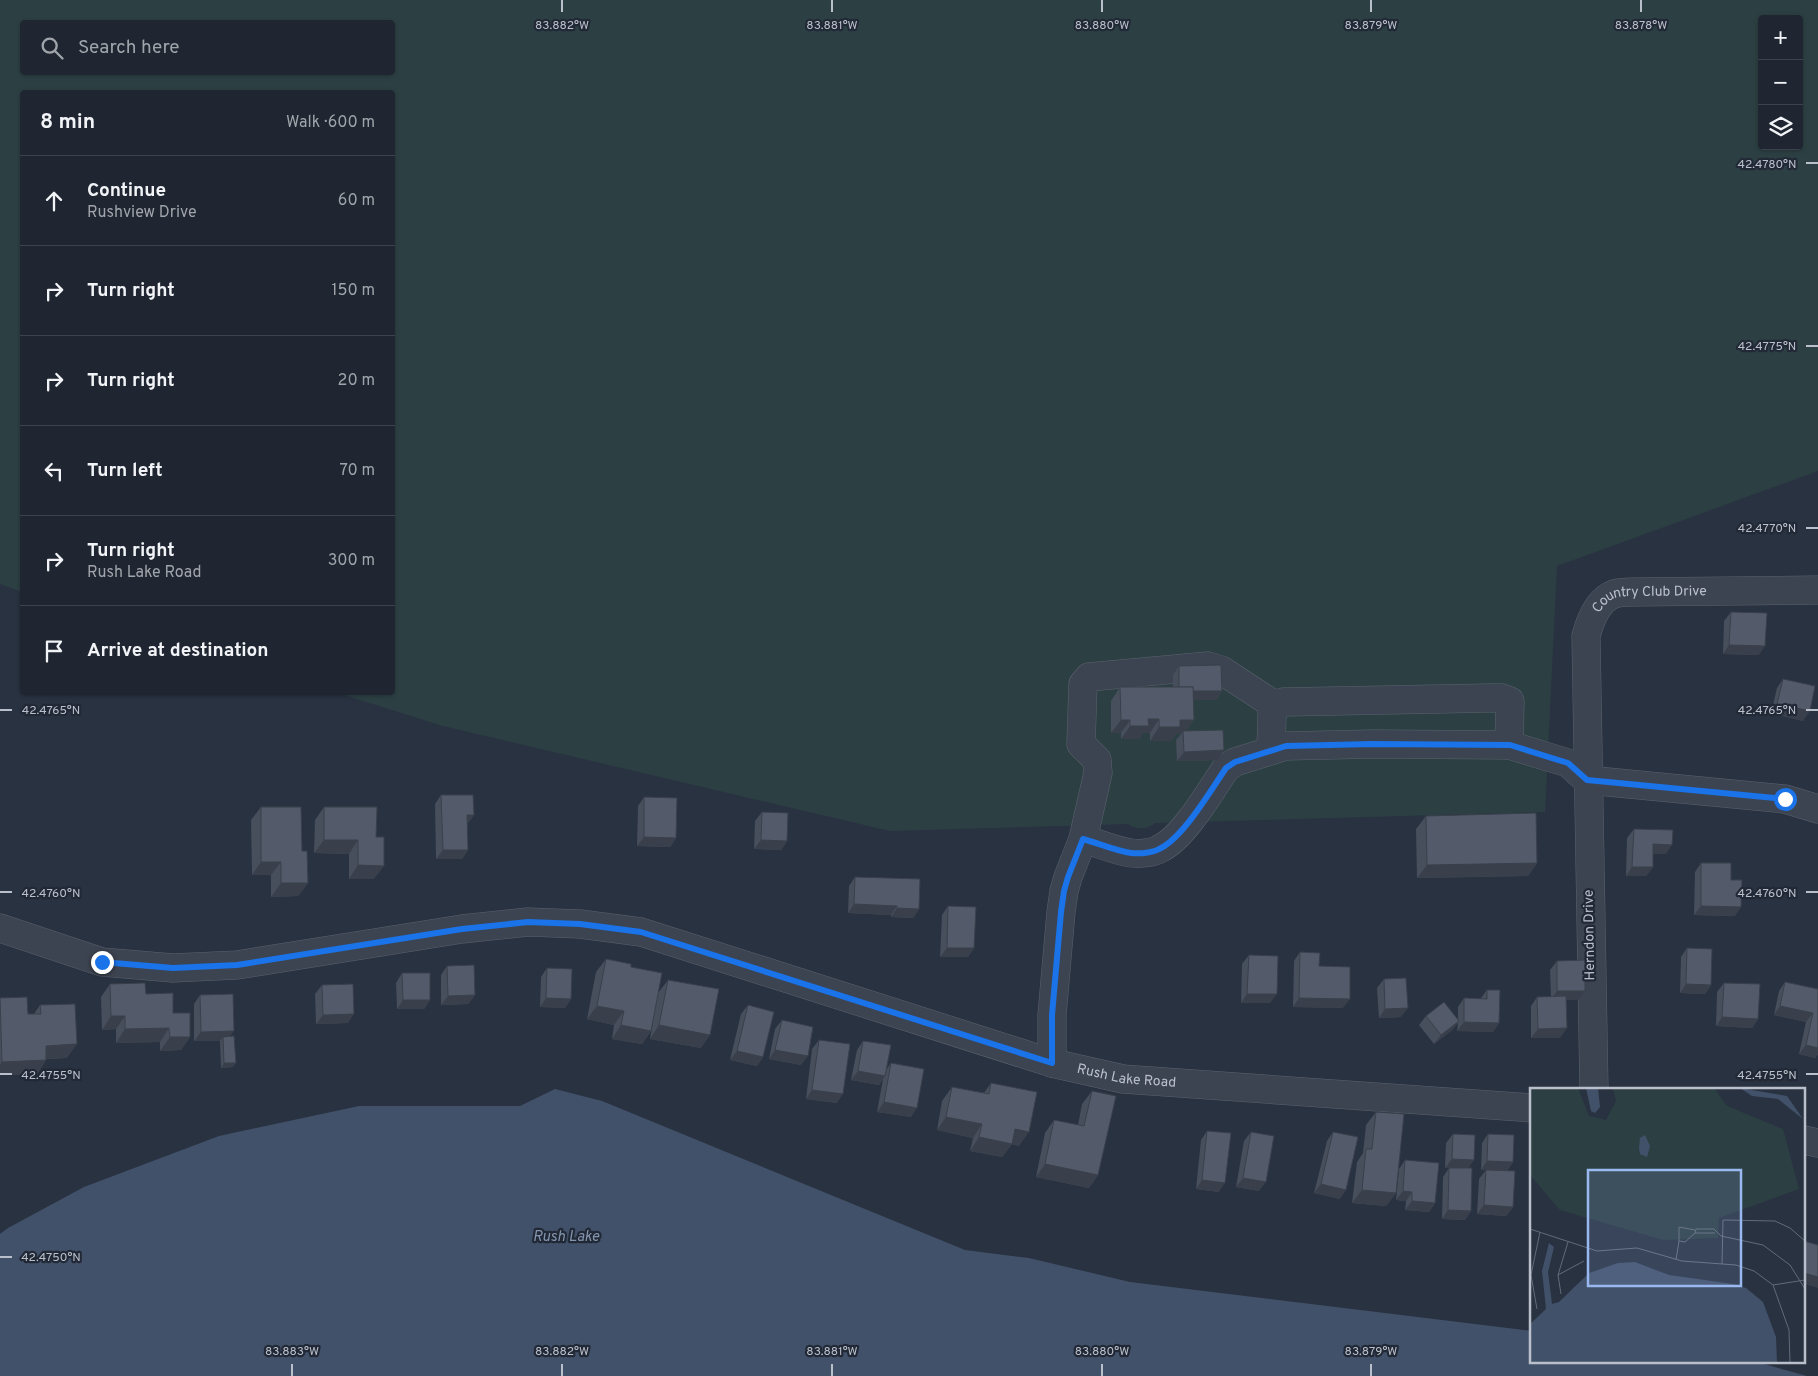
<!DOCTYPE html>
<html lang="en">
<head>
<meta charset="utf-8">
<style>
  body { margin:0; font-family:Overpass,sans-serif; background:#272e39; color:#f1f3f6 }
  .controls { position:absolute; right:15px; top:15px; display:grid; overflow:hidden; border-radius:5px; box-shadow:0 1px 4px #0004 }
  .controls button { width:45px; height:45px; display:grid; place-items:center; padding:0; border:0; border-bottom:1px solid #3c434d; background:#1f2631; color:#f1f3f6; font:25px sans-serif }
  .stop { position:absolute; width:15px; height:15px; margin:-11px; border:4px solid #1a73e8; border-radius:50%; background:#fff }
  .stop.end { background:#1a73e8; border-color:#fff; box-shadow:0 1px 5px #0008 }
  .list { margin:0; padding:0; list-style:none }
  h2 { display:flex; justify-content:space-between; align-items:center; height:65px; margin:0; padding:0 20px; font-size:21px }
  h2 small { font-size:16px; font-weight:400; color:#a1a5ab }
  .list li { display:grid; grid-template-columns:32px 1fr auto; gap:15px; align-items:center; box-sizing:border-box; height:90px; padding:0 20px; border-top:1px solid #3c434d }
  .list b { display:block; font-size:19px; white-space:nowrap }
  .list p { margin:0; font-size:16px; white-space:nowrap; color:#a1a5ab }
  .list em { font-size:16px; font-style:normal; color:#a1a5ab }
  .icon { flex:none; width:28px; height:28px; fill:none; stroke:currentColor; stroke-width:2; stroke-linecap:round; stroke-linejoin:round }
  .map { position:relative; flex:none; width:1818px; height:1376px; overflow:hidden }
  .search { position:absolute; background:#1f2631; box-shadow:0 1px 4px #0004; left:20px; top:20px; width:375px; height:55px; display:flex; align-items:center; gap:12px; box-sizing:border-box; padding:0 18px; border-radius:5px; color:#a1a5ab; font-size:19px }
  .panel { position:absolute; background:#1f2631; box-shadow:0 1px 4px #0004; left:20px; top:90px; width:375px; height:605px; border-radius:5px }
  .map>svg:first-child { display:block }
  .green { fill:#2c4043; fill-rule:evenodd }
  .water { fill:#42516a }
  .lines { fill:none; stroke-linecap:round; stroke-linejoin:round }
  .minor-casing { stroke:#5b626e; stroke-width:29 }
  .minor { stroke:#3d4451; stroke-width:28 }
  .wall { fill:#474e5c }
  .shaded-wall { fill:#3a404b }
  .building { fill:#535b6b; stroke:#3a404b }
  .route { stroke:#1a73e8; stroke-width:6 }
  .ticks { fill:none; stroke:#bac0cb; stroke-width:2 }
  .labels { text-anchor:middle; dominant-baseline:central; stroke-width:4.5; stroke-linejoin:round; paint-order:stroke }
  .street-label { font-size:14px; fill:#bac0cb; stroke:#222936 }
  .water-label { font-size:15px; font-style:italic; fill:#8495af; stroke:#222936 }
  .inset-road { fill:none; stroke:#636b78; stroke-width:1 }
  .view { fill:#99b8f0; fill-opacity:0.15; stroke:#99b8f0; stroke-width:2.5 }
  .inset-edge { fill:none; stroke:#bac0cb; stroke-width:2.5 }
  .ticks-label { font-size:12px; text-anchor:middle; fill:#bac0cb; stroke:#222936; stroke-width:4.5; stroke-linejoin:round; paint-order:stroke }
</style>
</head>
<body>
<div class="map">
<svg width="1818" height="1376" viewBox="0 0 1818 1376">
  <rect width="100%" height="100%" fill="#293241"/>
  <!-- green -->
  <path class="green" d="M0,0H1818V471L1557,566L1545,812L1155,823C1147,830 1136,830 1128,824L890,831L443,726L338,693L392,692V92H22V592L0,584ZM1762,19H1799V146H1762ZM22,22H392V72H22Z"/>
  <!-- water -->
  <path class="water" d="M555,1089L602,1101L965,1250L1029,1258L1130,1282L1532,1331V1362H1757L1807,1376H0V1234L8,1228L84,1187L219,1136L359,1106H520Z"/>
  <g class="lines">
    <!-- minor casing -->
    <g class="minor-casing">
      <g id="minor">
        <path d="M1271,749L1272,715L1276,706L1283,702L1490,698H1502L1510,701L1509,745"/>
        <path d="M1587,780L1785,799L1818,809"/>
        <path d="M1083,839L1098,773L1097,760L1081,744L1083,684L1089,677L1208,666L1221,670L1276,706"/>
        <path id="s1" d="M0,928L102,962L173,968L237,965L462,929L528,922L580,924L641,932L1052,1063L1123,1079L1532,1108"/>
        <path d="M1052,1063V1015L1061,912L1064,891L1068,877L1083,839C1098,843 1116,851 1131,853C1140,854 1154,853 1161,848C1185,836 1211,790 1226,768L1235,762L1286,746L1373,744L1509,745L1568,763L1587,780"/>
        <path id="s2" d="M1594,1090L1586,636C1590,621 1598,600 1614,594C1620,592 1628,592 1634,592L1818,590"/>
        <path d="M1804,1140L1818,1143"/>
      </g>
    </g>
    <!-- minor -->
    <use href="#minor" class="minor"/>
  </g>
  <!-- wall -->
  <g class="wall">
    <path d="M1731,612L1759,655L1723,654L1724,621Z"/>
    <path d="M1179,666L1222,691L1216,700H1193L1186,731L1224,750L1218,760L1177,761L1176,740L1181,734H1176L1171,741H1150V733H1143L1139,739H1121V733H1111V701L1120,687H1173V675Z"/>
    <path d="M1783,679L1803,721L1771,713L1777,688Z"/>
    <path d="M441,795L474,815L467,824L468,850L462,859H436L435,804Z"/>
    <path d="M644,797L676,838L670,847L637,846L638,806Z"/>
    <path d="M261,807L302,851L308,883L298,896L271,897V875H252L251,820Z"/>
    <path d="M324,807H377L374,879H349V854L314,853L315,820Z"/>
    <path d="M762,812L787,841L781,850L754,849L755,821Z"/>
    <path d="M1426,816L1537,863L1528,876L1417,878L1416,829Z"/>
    <path d="M1634,829L1666,854H1653V867L1646,876H1626L1627,838Z"/>
    <path d="M1701,863L1731,880L1735,916L1694,915L1695,872Z"/>
    <path d="M855,877L919,909L913,918L891,917V915L848,913L849,886Z"/>
    <path d="M948,906L974,948L968,957H940L942,915Z"/>
    <path d="M1687,948L1711,985L1705,994L1680,993L1681,957Z"/>
    <path d="M1300,952L1319,966L1343,1008L1293,1007L1294,961Z"/>
    <path d="M1249,955L1270,1003H1241L1242,964Z"/>
    <path d="M606,959L631,967L658,993L668,980L701,1048L650,1039L654,1016L651,1031L642,1044L612,1039L614,1025L587,1019L596,972Z"/>
    <path d="M1557,961L1585,991L1579,1000H1566L1560,1038H1531V1006L1537,997H1551L1550,970Z"/>
    <path d="M447,966L475,995L468,1004L441,1005V975Z"/>
    <path d="M547,968L571,999L565,1008L540,1007L541,977Z"/>
    <path d="M402,973L430,1000L424,1009H397L396,983Z"/>
    <path d="M1384,979L1401,1017L1379,1018L1377,988Z"/>
    <path d="M1785,982L1818,989V1054L1815,1058L1799,1054L1806,1022L1774,1015L1779,991Z"/>
    <path d="M1724,983L1758,1019L1752,1028L1716,1026L1717,992Z"/>
    <path d="M110,984L146,994L173,1013L190,1037L181,1050L160,1051V1042L116,1043V1029L102,1030L101,997Z"/>
    <path d="M322,985L348,1023L316,1024L315,994Z"/>
    <path d="M1487,990L1499,1023L1493,1032L1457,1031L1458,1023L1452,1030L1434,1044L1419,1025L1426,1016L1458,1020V1007L1464,998H1481Z"/>
    <path d="M200,995L230,1036L233,1067L221,1068L220,1041H194V1004Z"/>
    <path d="M0,999L28,1014H34L40,1005L67,1058L46,1059V1060L37,1074L0,1075Z"/>
    <path d="M748,1005L763,1057L757,1066L730,1060L741,1014Z"/>
    <path d="M782,1020L801,1065L769,1059L775,1029Z"/>
    <path d="M819,1040L837,1103L806,1099L812,1049Z"/>
    <path d="M863,1041L886,1070L891,1063L911,1117L877,1112L883,1079L879,1085L851,1080L857,1050Z"/>
    <path d="M991,1083L1019,1146L1012,1144L1002,1157L970,1151L973,1138L937,1130L942,1101L952,1087L984,1093Z"/>
    <path d="M1092,1091L1098,1175L1089,1188L1036,1177L1045,1133L1054,1120L1078,1125L1082,1104Z"/>
    <path d="M1376,1112L1396,1193L1386,1206L1352,1203L1357,1162L1363,1153L1366,1125Z"/>
    <path d="M1207,1131L1219,1192L1196,1189L1201,1140Z"/>
    <path d="M1251,1132L1259,1191L1236,1187L1244,1141Z"/>
    <path d="M1333,1132L1340,1199L1314,1193L1327,1141Z"/>
    <path d="M1453,1134L1468,1168L1471,1211L1465,1220L1442,1219L1443,1177L1449,1168H1456H1445L1446,1143Z"/>
    <path d="M1488,1134L1513,1162L1507,1171L1513,1207L1506,1216L1477,1214L1479,1179L1486,1170H1481L1482,1143Z"/>
    <path d="M1405,1160L1435,1203L1429,1212L1405,1210L1406,1201L1396,1200L1399,1169Z"/>
  </g>
  <!-- shaded-wall -->
  <g class="shaded-wall">
    <path d="M1729,645L1765,646L1759,655L1723,654Z"/>
    <path d="M1179,691H1222L1216,700H1173Z"/>
    <path d="M1777,704L1810,711L1803,721L1771,713Z"/>
    <path d="M1148,719H1159L1150,733H1143L1139,739H1121L1130,726Z"/>
    <path d="M1121,720H1130L1121,733H1111Z"/>
    <path d="M1180,720H1194L1184,734L1183,731L1181,734H1176L1171,741H1150L1159,727Z"/>
    <path d="M1224,750L1218,760L1177,761L1184,752Z"/>
    <path d="M467,815H474L467,824Z"/>
    <path d="M644,837L676,838L670,847L637,846Z"/>
    <path d="M324,840H358L349,854L314,853Z"/>
    <path d="M761,840L787,841L781,850L754,849Z"/>
    <path d="M1653,844L1672,845L1666,854H1647Z"/>
    <path d="M443,850H468L462,859H436Z"/>
    <path d="M261,862H281L271,875H252Z"/>
    <path d="M1537,863L1528,876L1417,878L1427,865Z"/>
    <path d="M358,865L384,866L374,879H349Z"/>
    <path d="M1632,867H1653L1646,876H1626Z"/>
    <path d="M281,883H308L298,896L271,897Z"/>
    <path d="M854,904L897,906L891,915L848,913Z"/>
    <path d="M1701,906L1741,907L1735,916L1694,915Z"/>
    <path d="M897,908L919,909L913,918L891,917Z"/>
    <path d="M947,948H974L968,957H940Z"/>
    <path d="M1686,984L1711,985L1705,994L1680,993Z"/>
    <path d="M1557,991H1585L1579,1000H1551Z"/>
    <path d="M1247,994H1277L1270,1003H1241Z"/>
    <path d="M475,995L468,1004L441,1005L448,996Z"/>
    <path d="M546,998L571,999L565,1008L540,1007Z"/>
    <path d="M1299,998L1350,999L1343,1008L1293,1007Z"/>
    <path d="M403,1000H430L424,1009H397Z"/>
    <path d="M597,1006L624,1011L614,1025L587,1019Z"/>
    <path d="M1780,1006L1813,1013L1806,1022L1774,1015Z"/>
    <path d="M1408,1008L1401,1017L1379,1018L1385,1009Z"/>
    <path d="M354,1014L348,1023L316,1024L323,1015Z"/>
    <path d="M111,1016H125L116,1029L102,1030Z"/>
    <path d="M1722,1017L1758,1019L1752,1028L1716,1026Z"/>
    <path d="M1459,1021L1452,1030L1434,1044L1441,1035Z"/>
    <path d="M1464,1022L1499,1023L1493,1032L1457,1031Z"/>
    <path d="M621,1025L651,1031L642,1044L612,1039Z"/>
    <path d="M659,1025L710,1035L701,1048L650,1039Z"/>
    <path d="M169,1028L160,1042L116,1043L125,1029Z"/>
    <path d="M1567,1028L1560,1038H1531L1538,1029Z"/>
    <path d="M234,1031L227,1040L223,1037L220,1041H194L201,1032Z"/>
    <path d="M170,1037H190L181,1050L160,1051Z"/>
    <path d="M77,1044L67,1058L36,1059L46,1046Z"/>
    <path d="M1806,1045L1818,1048V1054L1815,1058L1799,1054Z"/>
    <path d="M775,1050L808,1056L801,1065L769,1059Z"/>
    <path d="M737,1051L763,1057L757,1066L730,1060Z"/>
    <path d="M46,1060L37,1074L0,1075V1065L2,1062Z"/>
    <path d="M224,1063H236L233,1067L221,1068Z"/>
    <path d="M858,1071L885,1076L879,1085L851,1080Z"/>
    <path d="M812,1090L843,1094L837,1103L806,1099Z"/>
    <path d="M884,1102L917,1108L911,1117L877,1112Z"/>
    <path d="M946,1117L982,1124L973,1138L937,1130Z"/>
    <path d="M1015,1129L1029,1132L1019,1146L1012,1144L1002,1157L970,1151L979,1137Z"/>
    <path d="M1452,1159L1474,1160L1468,1169L1445,1168Z"/>
    <path d="M1487,1161L1513,1162L1507,1171L1481,1170Z"/>
    <path d="M1045,1164L1098,1175L1089,1188L1036,1177Z"/>
    <path d="M1243,1178L1266,1182L1259,1191L1236,1187Z"/>
    <path d="M1202,1180L1225,1183L1219,1192L1196,1189Z"/>
    <path d="M1321,1184L1346,1190L1340,1199L1314,1193Z"/>
    <path d="M1362,1190L1396,1193L1386,1206L1352,1203Z"/>
    <path d="M1403,1191L1412,1192L1406,1201L1396,1200Z"/>
    <path d="M1412,1201L1435,1203L1429,1212L1405,1210Z"/>
    <path d="M1484,1205L1513,1207L1506,1216L1477,1214Z"/>
    <path d="M1448,1210L1471,1211L1465,1220L1442,1219Z"/>
    <path d="M1804,1273L1818,1277V1288L1804,1284Z"/>
  </g>
  <!-- building -->
  <g class="building">
    <path d="M1731,612L1767,613L1765,646L1729,645Z"/>
    <path d="M1221,665L1222,691H1193V687H1179V666Z"/>
    <path d="M1783,679L1815,686L1810,711L1777,704Z"/>
    <path d="M1120,687H1193L1194,720H1180V727H1159V719H1148L1149,726H1130V720H1121Z"/>
    <path d="M1223,730L1224,750L1184,752L1183,731Z"/>
    <path d="M441,795H473L474,815H467L468,850H443Z"/>
    <path d="M644,797L677,798L676,838L644,837Z"/>
    <path d="M261,807H301L302,851H307L308,883H281V862H261Z"/>
    <path d="M324,807H377L376,837H384V866L358,865V840H324Z"/>
    <path d="M762,812L788,813L787,841L761,840Z"/>
    <path d="M1536,813L1537,863L1427,865L1426,816Z"/>
    <path d="M1634,829L1673,830L1672,845L1653,844V867H1632Z"/>
    <path d="M1701,863H1731V880H1742L1741,907L1701,906Z"/>
    <path d="M855,877L920,879L919,909L897,908V906L854,904Z"/>
    <path d="M948,906L976,907L974,948H947Z"/>
    <path d="M1687,948L1712,949L1711,985L1686,984Z"/>
    <path d="M1300,952L1320,953L1319,966L1350,967V999L1299,998Z"/>
    <path d="M1249,955L1278,956L1277,994H1247Z"/>
    <path d="M606,959L631,964V967L662,973L651,1031L621,1025L624,1011L597,1006Z"/>
    <path d="M1585,960V991H1557V961Z"/>
    <path d="M474,965L475,995L448,996L447,966Z"/>
    <path d="M547,968L572,969L571,999L546,998Z"/>
    <path d="M402,973H430V1000H403Z"/>
    <path d="M1406,978L1408,1008L1385,1009L1384,979Z"/>
    <path d="M668,980L719,989L710,1035L659,1025Z"/>
    <path d="M1785,982L1818,989V1048L1806,1045L1813,1013L1780,1006Z"/>
    <path d="M145,983L146,994L173,993V1013H190V1037H170L169,1028L125,1029V1016H111L110,984Z"/>
    <path d="M1724,983L1760,984L1758,1019L1722,1017Z"/>
    <path d="M353,984L354,1014L323,1015L322,985Z"/>
    <path d="M1487,990H1500L1499,1023L1464,1022V998L1487,999Z"/>
    <path d="M233,994L234,1031L201,1032L200,995Z"/>
    <path d="M1566,996L1567,1028L1538,1029L1537,997Z"/>
    <path d="M27,997L28,1014H41L40,1005L75,1004L77,1044L46,1046V1060L2,1062L0,998Z"/>
    <path d="M1444,1002L1459,1021L1441,1035L1426,1016Z"/>
    <path d="M748,1005L774,1012L763,1057L737,1051Z"/>
    <path d="M782,1020L813,1027L808,1056L775,1050Z"/>
    <path d="M234,1036L236,1063H224L223,1037Z"/>
    <path d="M819,1040L850,1044L843,1094L812,1090Z"/>
    <path d="M863,1041L891,1045L885,1076L858,1071Z"/>
    <path d="M891,1063L924,1069L917,1108L884,1102Z"/>
    <path d="M991,1083L1037,1092L1029,1132L1015,1129L1012,1144L979,1137L982,1124L946,1117L952,1087L989,1094Z"/>
    <path d="M1092,1091L1116,1096L1098,1175L1045,1164L1054,1120L1084,1126Z"/>
    <path d="M1376,1112L1404,1114L1396,1193L1362,1190L1366,1149H1372Z"/>
    <path d="M1207,1131L1231,1133L1225,1183L1202,1180Z"/>
    <path d="M1251,1132L1274,1136L1266,1182L1243,1178Z"/>
    <path d="M1333,1132L1358,1137L1346,1190L1321,1184Z"/>
    <path d="M1453,1134L1475,1135L1474,1160L1452,1159Z"/>
    <path d="M1488,1134L1514,1135L1513,1162L1487,1161Z"/>
    <path d="M1405,1160L1439,1163L1435,1203L1412,1201V1192L1403,1191Z"/>
    <path d="M1449,1168H1472L1471,1211L1448,1210Z"/>
    <path d="M1486,1170L1515,1171L1513,1207L1484,1205Z"/>
    <path d="M1804,1241L1818,1245V1277L1804,1273Z"/>
  </g>
  <g class="lines">
    <!-- route -->
    <path class="route" d="M102,962L173,968L237,965L462,929L528,922L580,924L641,932L1052,1063V1015L1061,912L1064,891L1068,877L1083,839C1098,843 1116,851 1131,853C1140,854 1153,853 1161,848C1184,836 1211,790 1226,768L1235,762L1286,746L1373,744L1510,745L1568,763L1587,780L1785,799"/>
  </g>
  <!-- ticks -->
  <path class="ticks" d="M562,0V12M832,0V12M1102,0V12M1371,0V12M1641,0V12M1806,163H1818M1806,346H1818M1806,528H1818M0,710H12M1806,710H1818M0,892H12M1806,892H1818M0,1074H12M1806,1074H1818M0,1257H12M292,1364V1376M562,1364V1376M832,1364V1376M1102,1364V1376M1371,1364V1376"/>
  <g class="labels">
    <!-- street labels -->
    <g class="street-label">
      <text stroke="none"><textPath href="#s2" startOffset="540">Country Club Drive</textPath></text>
      <text transform="translate(1590 935) rotate(-91)">Herndon Drive</text>
      <text stroke="none"><textPath href="#s1" startOffset="1158">Rush Lake Road</textPath></text>
    </g>
    <!-- water labels -->
    <g class="water-label">
      <text x="566" y="1237">Rush Lake</text>
    </g>
  </g>
  <!-- overview -->
  <g transform="translate(1530 1088)">
    <rect width="275" height="275" fill="#293241"/>
    <path d="M0,0H48L59,28L76,32L86,13L83,0H184L197,18L253,41L269,101L189,130L188,150L133,152L30,122L0,87Z" fill="#2c4043"/>
    <path d="M56,0H68L70,19L65,25L61,23ZM210,0L257,8L273,31L248,11L222,8ZM115,47L120,58L117,69L110,66L109,60L110,50ZM19,155L24,159L18,184L22,216L29,214L59,185L88,175L105,174L139,187L203,196L216,200L233,214L246,249L247,275H0V236L16,221L12,183Z" fill="#42516a"/>
    <path class="inset-road" d="M0,141L67,163L107,160L152,173L206,177L224,183L243,197L275,192M165,145L166,141H184L191,148L233,157L260,177L275,201M149,153V139L165,142M146,172L149,153L155,154L165,145H185M192,176L193,132L245,133L260,140L275,153M28,187L54,173M243,197L259,242L260,275M31,206L28,187L38,154M7,221L1,187L10,144"/>
    <path class="view" d="M58,82H211V198H58Z"/>
    <rect width="275" height="275" class="inset-edge"/>
  </g>
  <g class="ticks-label">
    <text x="562" y="29">83.882°W</text>
    <text x="832" y="29">83.881°W</text>
    <text x="1102" y="29">83.880°W</text>
    <text x="1371" y="29">83.879°W</text>
    <text x="1641" y="29">83.878°W</text>
    <text x="1767" y="168">42.4780°N</text>
    <text x="1767" y="350">42.4775°N</text>
    <text x="1767" y="532">42.4770°N</text>
    <text x="51" y="714">42.4765°N</text>
    <text x="1767" y="714">42.4765°N</text>
    <text x="51" y="897">42.4760°N</text>
    <text x="1767" y="897">42.4760°N</text>
    <text x="51" y="1079">42.4755°N</text>
    <text x="1767" y="1079">42.4755°N</text>
    <text x="51" y="1261">42.4750°N</text>
    <text x="292" y="1355">83.883°W</text>
    <text x="562" y="1355">83.882°W</text>
    <text x="832" y="1355">83.881°W</text>
    <text x="1102" y="1355">83.880°W</text>
    <text x="1371" y="1355">83.879°W</text>
  </g>
</svg>
<div class="controls">
<button>+</button>
<button>−</button>
<button><svg class="icon" aria-label="layers" viewBox="0 0 24 24"><path d="M12 4l9 5-9 5-9-5zM3 14l9 5 9-5"/></svg></button>
</div>
<div class="stop" style="left:1785px;top:799px"></div>
<div class="stop end" style="left:102px;top:962px"></div>
<div class="search"><svg class="icon" aria-label="search" viewBox="0 0 24 24"><circle cx="10" cy="10" r="6"/><path d="M15 15l6 6"/></svg>Search here</div>
<section class="panel">
<h2>8 min<small>Walk · 600 m</small></h2>
<ul class="list">
<li><svg class="icon" aria-label="ahead" viewBox="0 0 24 24"><path d="M12 20V5M6 11l6-6 6 6"/></svg><div><b>Continue</b><p>Rushview Drive</p></div><em>60 m</em></li>
<li><svg class="icon" aria-label="right" viewBox="0 0 24 24"><path d="M7 20v-9h11M14 6l5 5-5 5"/></svg><div><b>Turn right</b></div><em>150 m</em></li>
<li><svg class="icon" aria-label="right" viewBox="0 0 24 24"><path d="M7 20v-9h11M14 6l5 5-5 5"/></svg><div><b>Turn right</b></div><em>20 m</em></li>
<li><svg class="icon" aria-label="left" viewBox="0 0 24 24"><path d="M17 20v-9H6M10 6l-5 5 5 5"/></svg><div><b>Turn left</b></div><em>70 m</em></li>
<li><svg class="icon" aria-label="right" viewBox="0 0 24 24"><path d="M7 20v-9h11M14 6l5 5-5 5"/></svg><div><b>Turn right</b><p>Rush Lake Road</p></div><em>300 m</em></li>
<li><svg class="icon" aria-label="arrive" viewBox="0 0 24 24"><path d="M6 21V4h12l-3 4 3 4H6"/></svg><div><b>Arrive at destination</b></div></li>
</ul>
</section>
</div>
</body>
</html>
